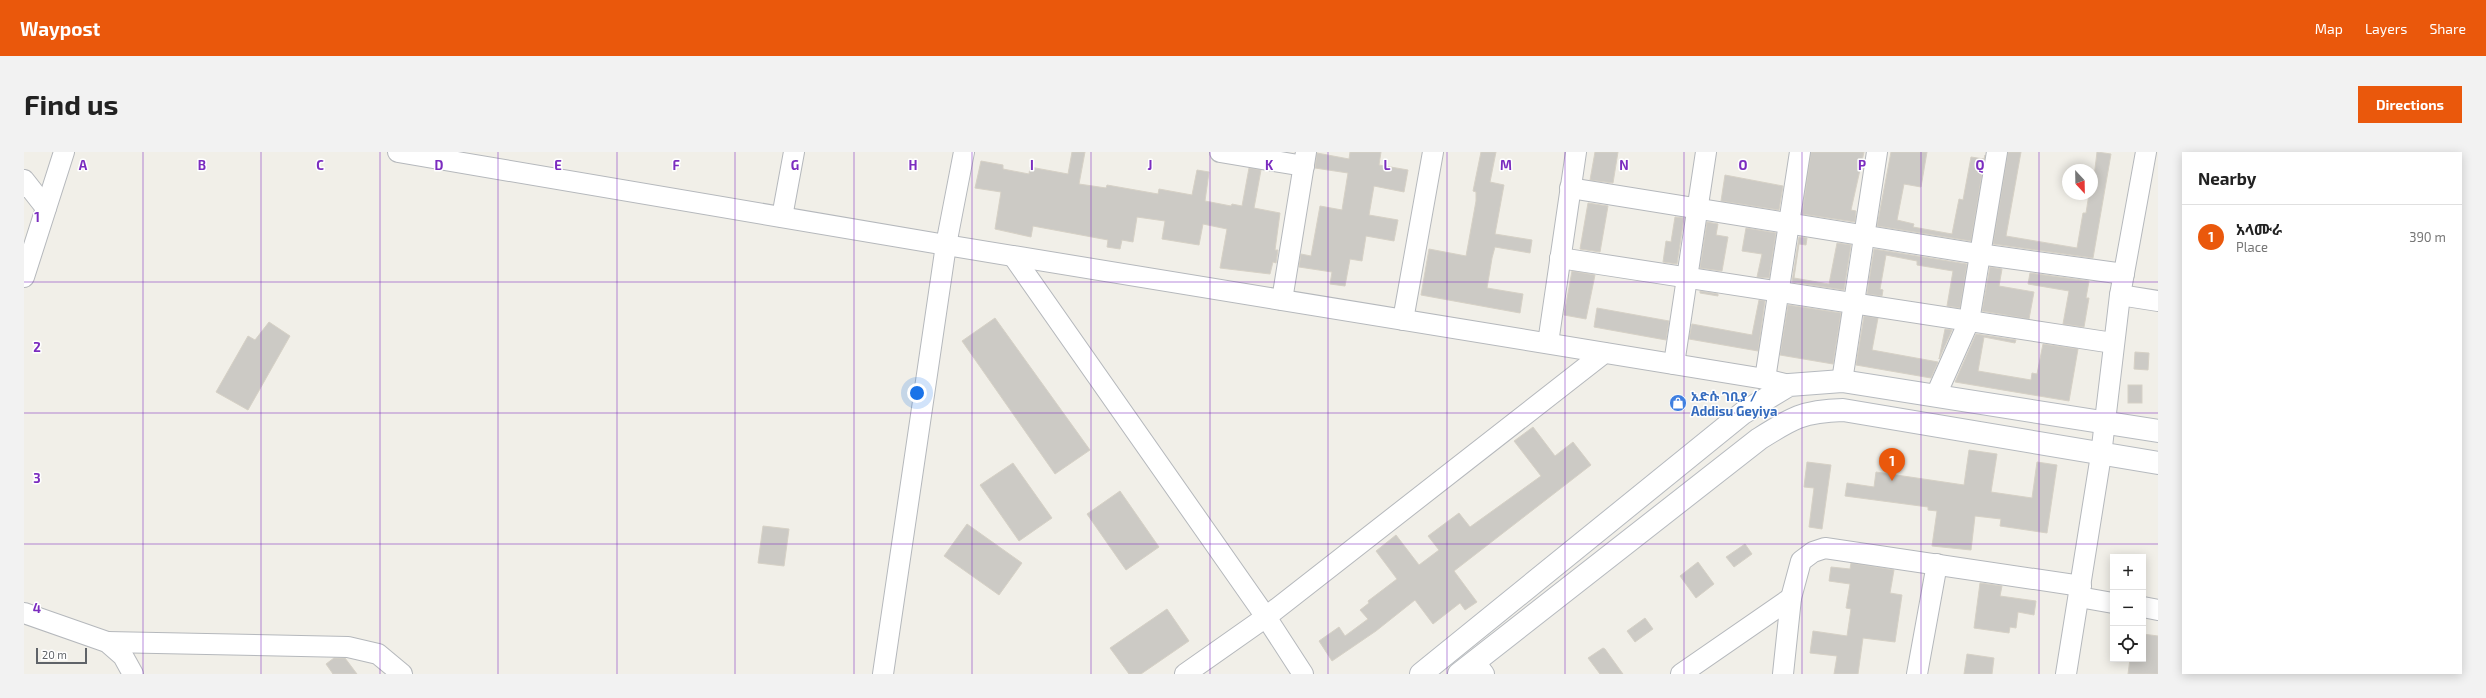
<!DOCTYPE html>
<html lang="en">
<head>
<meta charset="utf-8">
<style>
  body { margin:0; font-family:"Exo 2","Noto Sans Ethiopic",sans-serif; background:#f2f2f2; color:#222 }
  .controls { position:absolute; right:12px; bottom:12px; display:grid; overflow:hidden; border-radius:0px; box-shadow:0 2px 10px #0003 }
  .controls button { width:36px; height:36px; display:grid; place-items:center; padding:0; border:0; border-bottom:1px solid #e0e0e0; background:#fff; color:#222; font:20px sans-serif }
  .compass { position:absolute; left:2038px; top:12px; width:36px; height:36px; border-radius:50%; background:#fff; box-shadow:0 2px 10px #0003; rotate:158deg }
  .scale { position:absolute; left:12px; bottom:10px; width:51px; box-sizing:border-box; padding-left:4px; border:2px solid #5f6368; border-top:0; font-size:11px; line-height:14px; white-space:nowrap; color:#5f6368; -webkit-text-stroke:3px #fff; paint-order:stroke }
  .you { position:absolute; left:893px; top:241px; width:14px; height:14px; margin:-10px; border:3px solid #fff; border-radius:50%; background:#1a73e8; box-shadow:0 0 0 6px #1a73e833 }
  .badge { display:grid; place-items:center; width:26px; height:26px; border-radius:50%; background:#ea580c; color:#fff; font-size:13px; font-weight:700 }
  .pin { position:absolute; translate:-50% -33px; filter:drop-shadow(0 1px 2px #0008) }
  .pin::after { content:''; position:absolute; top:21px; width:14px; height:12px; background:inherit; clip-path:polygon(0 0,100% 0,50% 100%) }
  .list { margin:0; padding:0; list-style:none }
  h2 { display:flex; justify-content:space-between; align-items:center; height:52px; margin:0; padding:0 16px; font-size:17px }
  h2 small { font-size:13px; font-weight:400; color:#767676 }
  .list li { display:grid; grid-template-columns:26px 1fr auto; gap:12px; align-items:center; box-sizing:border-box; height:64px; padding:0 16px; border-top:1px solid #e0e0e0 }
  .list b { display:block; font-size:15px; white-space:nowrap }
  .list p { margin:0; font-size:13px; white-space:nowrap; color:#767676 }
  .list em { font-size:13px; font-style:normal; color:#767676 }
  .icon { flex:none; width:22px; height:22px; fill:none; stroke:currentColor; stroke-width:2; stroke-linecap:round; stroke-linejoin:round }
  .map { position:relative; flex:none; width:2134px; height:522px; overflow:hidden; border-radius:0px }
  header { display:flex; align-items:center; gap:24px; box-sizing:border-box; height:56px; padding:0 20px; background:#ea580c; color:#fff }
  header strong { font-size:19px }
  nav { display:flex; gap:22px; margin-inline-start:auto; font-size:14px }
  .intro { display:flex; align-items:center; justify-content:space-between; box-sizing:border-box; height:96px; padding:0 24px }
  h1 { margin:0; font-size:28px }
  .button { padding:10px 18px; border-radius:0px; background:#ea580c; color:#fff; font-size:14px; font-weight:700 }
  main { display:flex; gap:24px; padding:0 24px }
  aside { flex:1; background:#fff; border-radius:0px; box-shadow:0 2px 10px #0003 }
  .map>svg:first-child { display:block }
  .building { fill:#cccac5; stroke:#d6d1c6 }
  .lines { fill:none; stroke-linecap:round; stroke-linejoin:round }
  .street-casing { stroke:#b5b8bc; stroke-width:22 }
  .secondary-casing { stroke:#b6babf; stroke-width:24 }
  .street { stroke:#fff; stroke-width:20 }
  .secondary { stroke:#fff; stroke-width:22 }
  .grid { fill:none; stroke:#7b2cbf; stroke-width:1; stroke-opacity:0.55 }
  .labels { text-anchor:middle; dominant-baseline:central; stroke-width:3; stroke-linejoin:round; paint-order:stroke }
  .shop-label { font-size:13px; font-weight:bold; fill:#366cbe; stroke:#fff; text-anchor:start }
  .grid-label { font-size:13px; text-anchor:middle; font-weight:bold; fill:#7b2cbf; stroke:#fff; stroke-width:3; stroke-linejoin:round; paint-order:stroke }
</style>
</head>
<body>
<header>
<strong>Waypost</strong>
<nav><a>Map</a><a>Layers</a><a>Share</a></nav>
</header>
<div class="intro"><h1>Find us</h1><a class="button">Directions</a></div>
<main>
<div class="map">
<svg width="2134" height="522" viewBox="0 0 2134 522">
  <rect width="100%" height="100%" fill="#f1efe8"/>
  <!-- building -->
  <g class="building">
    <path d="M1048,0H1061L1055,32L1082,36L1083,33L1134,42L1135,37L1168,43L1173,18L1185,20L1181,49L1207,54L1208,52L1218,54L1225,16L1237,18L1230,56L1256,61L1251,98H1254L1252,111L1249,110L1246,122L1196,116L1203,77L1179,72L1175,93L1138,87L1141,69L1113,65L1109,90L1098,88L1096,97L1083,95L1084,88L1009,74L1007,85L971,77L977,40L951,36L957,9L979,13V17L1005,22L1006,15L1044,22Z"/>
    <path d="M1326,0H1357L1355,13L1384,18L1380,40L1350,34L1345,63L1374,68L1370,89L1342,84L1338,109L1326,107L1321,134L1306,132L1308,120L1275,115L1277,102L1287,104L1296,54L1318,58L1324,21L1291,16L1293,1L1325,7Z"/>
    <path d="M1457,0H1472L1466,30L1480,33L1471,82L1508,88L1506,101L1471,95L1468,106L1463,136L1499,142L1496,161L1397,143L1405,97L1442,104L1452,49V40L1449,39Z"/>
    <path d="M1571,0H1594L1589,31L1566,28Z"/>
    <path d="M1787,0H1840L1827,58L1832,59L1831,70L1778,62Z"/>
    <path d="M1867,0H1903L1897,35L1880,32L1873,68L1890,72L1889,75L1928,82L1935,47L1939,48L1947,5L1960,7L1961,3L1947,89L1853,74Z"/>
    <path d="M1984,0H1997L1982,84L2053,96L2059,61H2062L2065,42H2068L2073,0L2087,2L2069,106L1969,92Z"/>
    <path d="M1701,23L1759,34L1755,58L1697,49Z"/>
    <path d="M1564,51L1584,54L1576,100L1556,97Z"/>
    <path d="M1651,65L1660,66L1653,112L1639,110L1642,89L1647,90Z"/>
    <path d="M1683,70L1694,72L1692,83L1704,85L1698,119L1676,116Z"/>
    <path d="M1722,76L1752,81L1745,126L1733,125L1738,102L1718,99Z"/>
    <path d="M1775,85L1783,86L1782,93L1775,92L1770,126L1805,132L1813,91L1827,93L1820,138L1768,130Z"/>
    <path d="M1850,97L1943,112L1936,156L1923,154L1929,119L1893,113V109L1862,103L1856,137L1859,138L1858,144L1843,142Z"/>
    <path d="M1966,115L1978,117L1975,134L2010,140L2005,167L1958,159Z"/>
    <path d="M1548,119L1571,123L1562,167L1540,163Z"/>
    <path d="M2006,121L2065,129L2062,146H2065L2060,175L2039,172L2045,139L2004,132Z"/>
    <path d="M1676,139L1694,142V144L1676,141Z"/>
    <path d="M1735,148L1741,149L1734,199L1665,187L1668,172L1728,183Z"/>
    <path d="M1764,153L1817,161L1809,212L1756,203Z"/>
    <path d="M1573,156L1645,169L1642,188L1570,175Z"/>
    <path d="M1840,164L1854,166L1848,198L1914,210L1907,226L1832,213Z"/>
    <path d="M971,166L1066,298L1031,322L938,189Z"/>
    <path d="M245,170L266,184L224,258L192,240L224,184L231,188Z"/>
    <path d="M1921,177L1928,178L1915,207Z"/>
    <path d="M1952,182L1992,188L1991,191L1960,185L1954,219L2007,228L2008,221L2013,222L2019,192L2054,197L2045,249L1931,230Z"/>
    <path d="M2111,200L2125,201L2124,218L2110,217Z"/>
    <rect x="2104" y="233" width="14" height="18"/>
    <path d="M1509,275L1531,304L1549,290L1567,313L1430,419L1453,450L1441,458L1436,451L1409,472L1391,448L1352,479L1308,509L1295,489L1315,475L1321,484L1344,467L1336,458L1345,451L1344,449L1373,427L1352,399L1372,383L1395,413L1415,398L1404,384L1435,361L1446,375L1517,324L1490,289Z"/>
    <path d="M1945,298L1973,302L1967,340L2008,346L2013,310L2033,313L2023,381L1976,374L1977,367L1951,364L1947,398L1908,394L1913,359L1904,358V355L1821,344L1823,331L1850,335L1852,320L1940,333Z"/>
    <path d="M1783,310L1807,313L1798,377L1785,375L1790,336L1780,335Z"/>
    <path d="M989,311L1028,366L995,389L956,333Z"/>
    <path d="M1096,339L1135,395L1102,418L1063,362Z"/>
    <path d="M943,372L998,411L975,443L920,404Z"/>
    <path d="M739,374L765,377L760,414L734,411Z"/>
    <path d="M1721,392L1728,402L1710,415L1702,405Z"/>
    <path d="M1674,410L1690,432L1672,446L1656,424Z"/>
    <path d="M1827,411L1870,418L1866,441L1878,443L1871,490L1839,486L1834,522H1810L1813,504L1786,501L1789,479L1823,484L1827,457L1822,456L1826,432L1805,429L1807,415L1826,417Z"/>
    <path d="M1956,431L1978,434L1976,444L2012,449L2010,463L1994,460L1992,476L1986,475L1985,481L1950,476Z"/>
    <path d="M1143,457L1165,489L1117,522H1105L1086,496Z"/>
    <path d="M1621,466L1629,477L1611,490L1603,479Z"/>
    <path d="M2119,482L2134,484V522H2104L2106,507H2119Z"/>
    <path d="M1579,496L1581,497L1599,522H1576L1564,506Z"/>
    <path d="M1943,502L1970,506L1968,522H1940Z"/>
    <path d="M310,506H321L333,522H309L302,512Z"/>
  </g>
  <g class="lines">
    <!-- street casing -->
    <g class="street-casing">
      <g id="street">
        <path d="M374,0L922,93L1741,227L1765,233"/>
        <path d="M1196,0L1280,14"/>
        <path d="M0,28L22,56"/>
        <path d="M1546,36L1955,102L2100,122"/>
        <path d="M758,65L770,0"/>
        <path d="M989,104L1242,465L1279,522"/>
        <path d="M1536,106L2089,191"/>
        <path d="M0,125L40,0"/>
        <path d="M2096,143L2134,149"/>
        <path d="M1258,148L1282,0"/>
        <path d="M1379,168L1409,0"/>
        <path d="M1524,191L1552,0"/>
        <path d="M1650,212L1682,0"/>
        <path d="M1741,227L1776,0"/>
        <path d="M1818,229L1853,0"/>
        <path d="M1912,243L1945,169L1973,0"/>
        <path d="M2055,445L2089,451"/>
        <path d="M2119,455L2134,458"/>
        <path d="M0,461L83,490L99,504L109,522"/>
        <path d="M83,490L324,495L354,502L378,522"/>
        <path d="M1451,510L1460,522"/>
        <path d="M859,522L922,93L940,0"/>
        <path d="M1161,522L1242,465L1580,201"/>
        <path d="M1657,522L1767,446"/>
        <path d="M1759,522L1767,446L1777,409L1789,400L1801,396L2057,434"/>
        <path d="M1893,522L1913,412"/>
        <path d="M2042,522L2077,303L2096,143L2122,0"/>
      </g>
    </g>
    <!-- secondary casing -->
    <g class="secondary-casing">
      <g id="secondary">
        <path d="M1397,522L1719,261L1765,233L1818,229L2134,279"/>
        <path d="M1435,522L1735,287C1768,266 1779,259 1819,258L2134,311"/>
      </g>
    </g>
    <!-- street -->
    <use href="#street" class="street"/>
    <!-- secondary -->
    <use href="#secondary" class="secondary"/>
  </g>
  <!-- grid -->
  <path class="grid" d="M119,0V522M237,0V522M356,0V522M474,0V522M593,0V522M711,0V522M830,0V522M948,0V522M1067,0V522M1186,0V522M1304,0V522M1423,0V522M1541,0V522M1660,0V522M1778,0V522M1897,0V522M2015,0V522M0,130H2134M0,261H2134M0,392H2134"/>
  <!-- icons -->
  <defs>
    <g id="shop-disc" transform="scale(0.9)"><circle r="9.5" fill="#3f7fe0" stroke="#fff"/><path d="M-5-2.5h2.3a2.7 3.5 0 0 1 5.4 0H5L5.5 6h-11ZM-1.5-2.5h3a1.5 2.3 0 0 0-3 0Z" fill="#fff"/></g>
  </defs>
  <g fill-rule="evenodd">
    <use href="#shop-disc" x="1654" y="251"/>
  </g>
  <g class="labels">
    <!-- shop labels -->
    <g class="shop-label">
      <text x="1667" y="244">አድሱ ገቢያ /<tspan x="1667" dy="15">Addisu Geyiya</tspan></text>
    </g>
  </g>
  <g class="grid-label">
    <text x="59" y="18">A</text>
    <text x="178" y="18">B</text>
    <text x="296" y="18">C</text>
    <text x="415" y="18">D</text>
    <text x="534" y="18">E</text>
    <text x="652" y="18">F</text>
    <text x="771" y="18">G</text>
    <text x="889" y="18">H</text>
    <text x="1008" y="18">I</text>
    <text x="1126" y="18">J</text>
    <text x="1245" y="18">K</text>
    <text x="1363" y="18">L</text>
    <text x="1482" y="18">M</text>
    <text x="1600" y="18">N</text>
    <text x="1719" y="18">O</text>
    <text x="1838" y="18">P</text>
    <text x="1956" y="18">Q</text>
    <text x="13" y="70">1</text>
    <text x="13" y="200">2</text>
    <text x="13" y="331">3</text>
    <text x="13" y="461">4</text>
  </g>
</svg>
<div class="controls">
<button>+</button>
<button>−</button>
<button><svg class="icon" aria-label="locate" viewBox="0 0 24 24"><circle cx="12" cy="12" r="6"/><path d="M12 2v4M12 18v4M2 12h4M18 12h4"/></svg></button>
</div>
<svg class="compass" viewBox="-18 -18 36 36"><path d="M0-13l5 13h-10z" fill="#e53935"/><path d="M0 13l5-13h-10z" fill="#767676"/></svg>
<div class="scale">20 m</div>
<div class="you"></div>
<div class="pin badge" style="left:1868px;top:329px">1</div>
</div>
<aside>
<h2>Nearby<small></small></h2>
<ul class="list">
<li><span class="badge">1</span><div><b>አላሙራ</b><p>Place</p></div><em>390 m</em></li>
</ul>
</aside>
</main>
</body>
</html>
